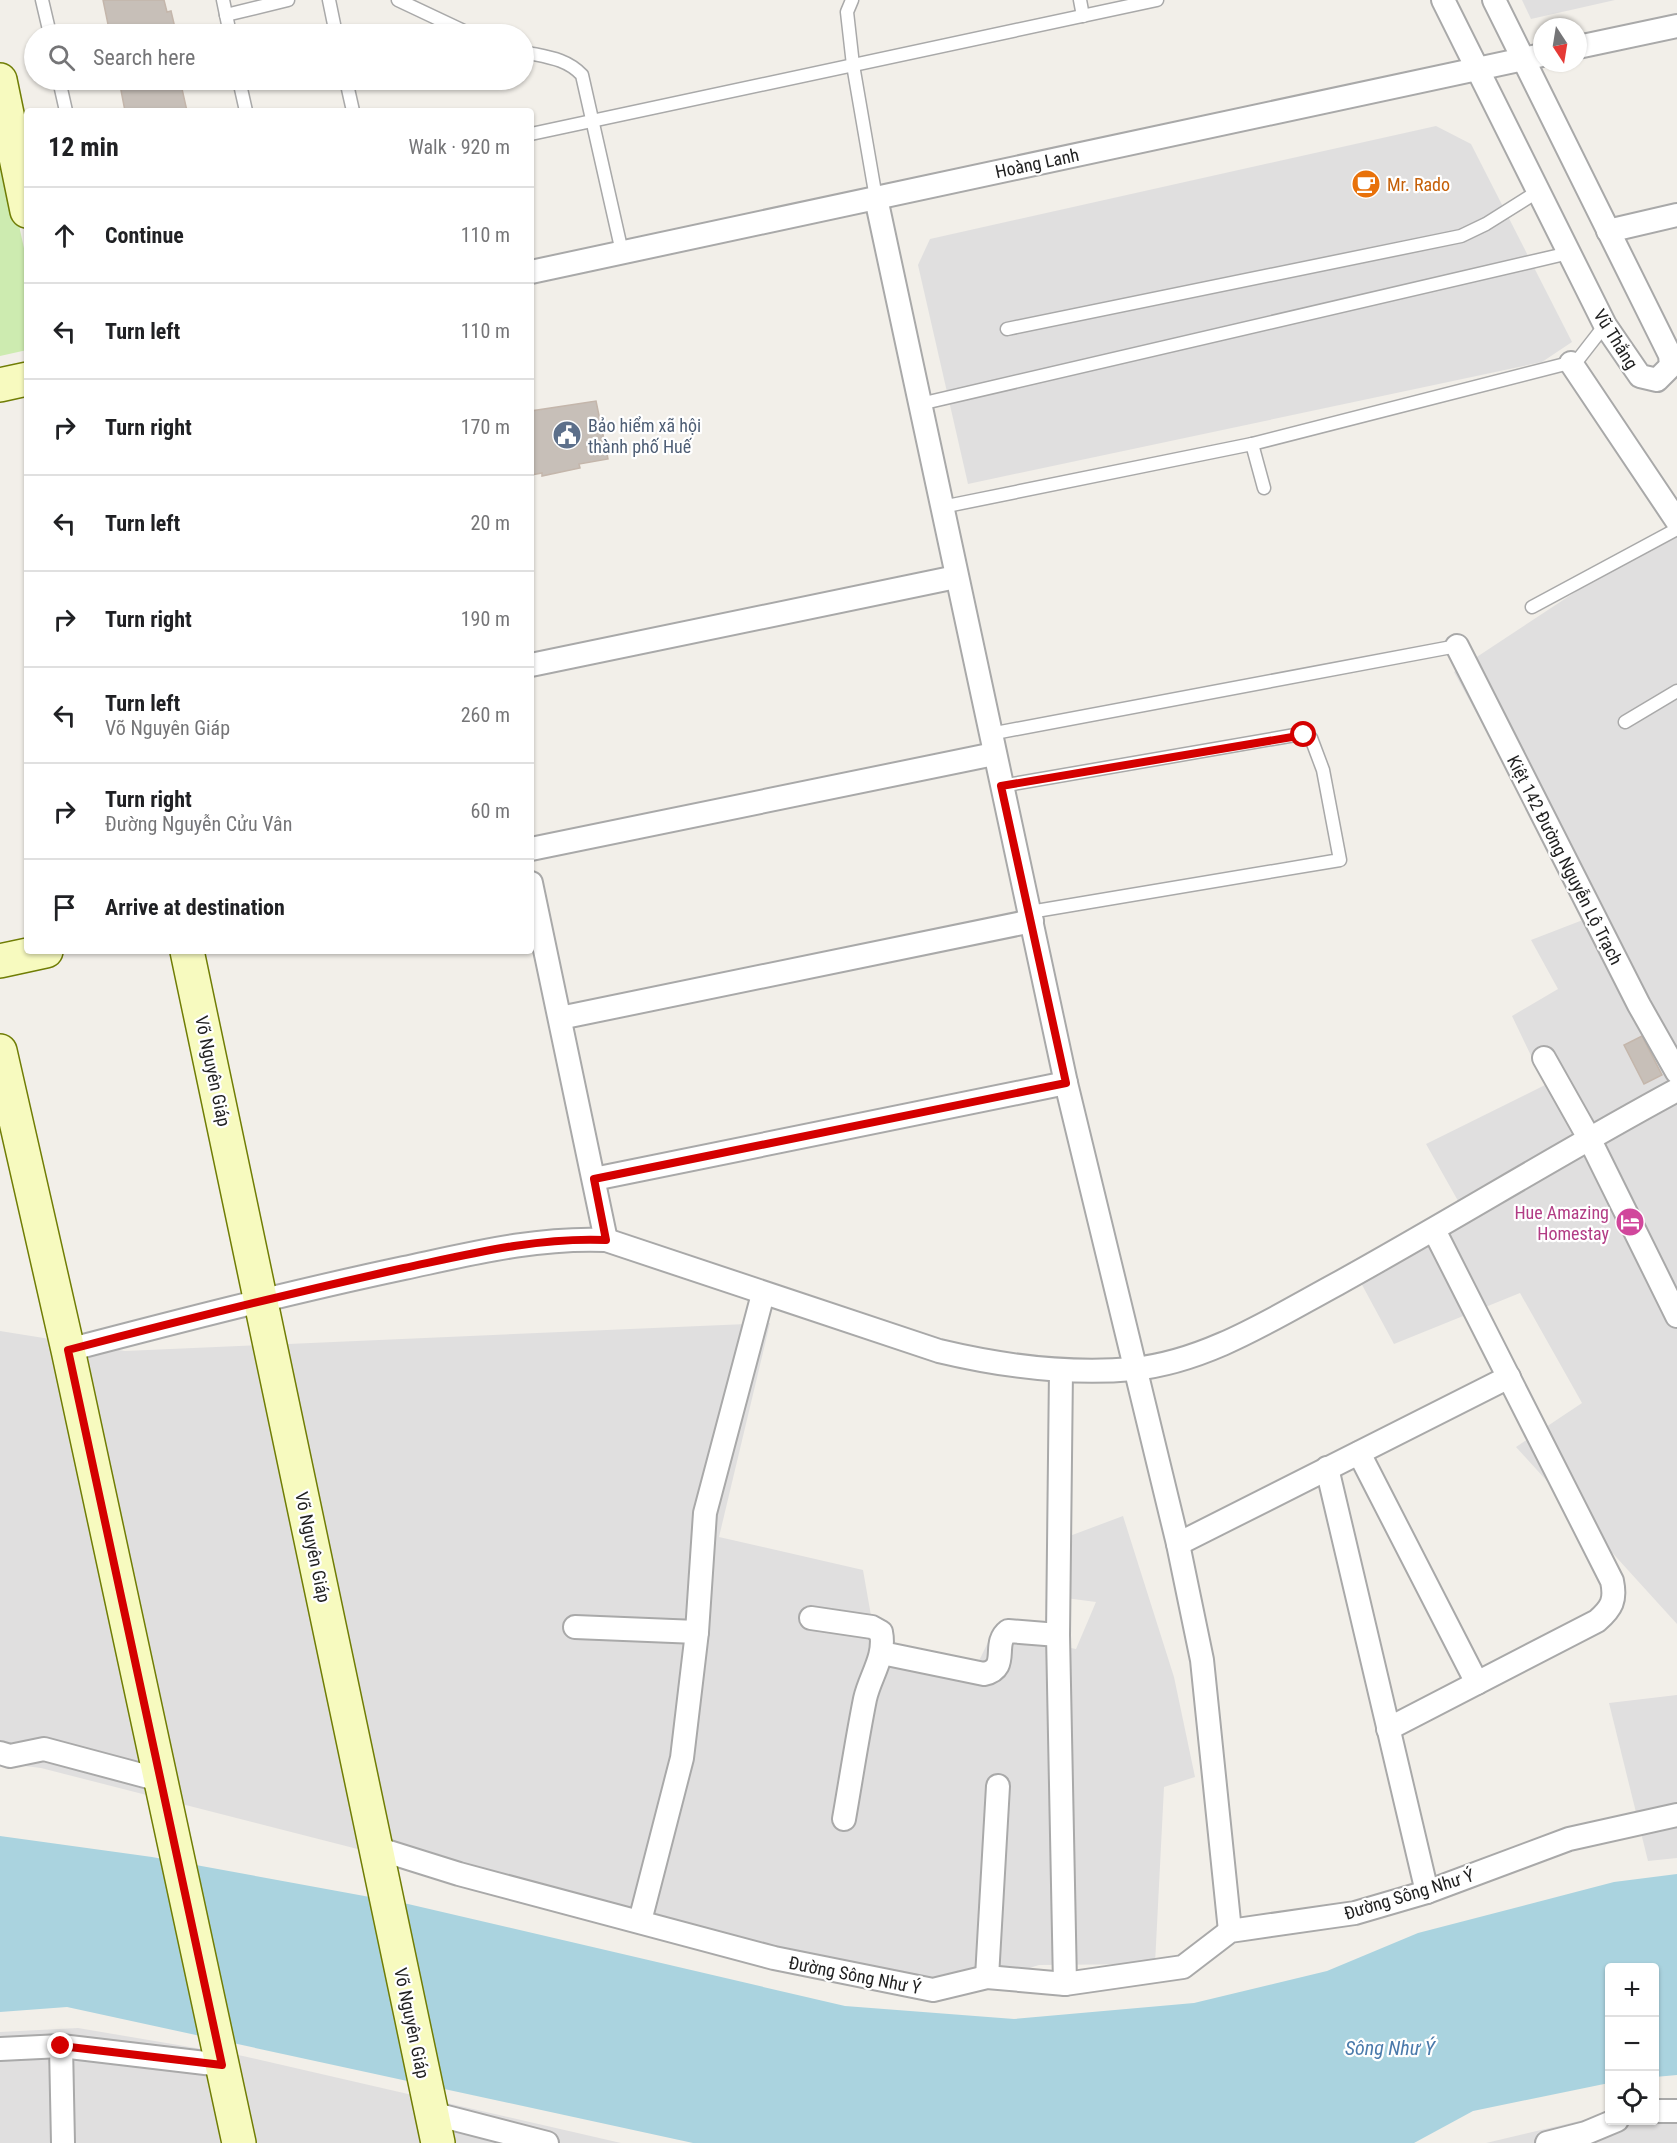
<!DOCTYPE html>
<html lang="en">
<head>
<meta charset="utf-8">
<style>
  body { margin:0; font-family:"Roboto Condensed",sans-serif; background:#f2f2f2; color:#202124 }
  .controls { position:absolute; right:18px; bottom:18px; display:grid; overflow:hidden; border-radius:6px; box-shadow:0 2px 4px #0004 }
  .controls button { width:54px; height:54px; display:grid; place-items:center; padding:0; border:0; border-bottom:2px solid #e0e0e0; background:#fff; color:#202124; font:30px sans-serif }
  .compass { position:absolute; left:1533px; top:18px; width:54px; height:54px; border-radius:50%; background:#fff; box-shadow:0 2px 4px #0004; rotate:168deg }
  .stop { position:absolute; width:18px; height:18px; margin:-14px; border:4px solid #d40000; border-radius:50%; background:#fff }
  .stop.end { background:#d40000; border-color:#fff; box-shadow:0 2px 6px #0008 }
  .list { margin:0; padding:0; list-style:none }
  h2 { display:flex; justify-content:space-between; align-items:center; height:78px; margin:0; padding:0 24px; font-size:26px }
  h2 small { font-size:20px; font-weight:400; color:#757577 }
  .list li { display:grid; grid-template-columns:39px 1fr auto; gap:18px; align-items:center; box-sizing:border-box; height:96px; padding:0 24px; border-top:2px solid #e0e0e0 }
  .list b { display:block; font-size:22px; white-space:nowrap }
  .list p { margin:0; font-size:20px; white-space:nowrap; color:#757577 }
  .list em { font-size:20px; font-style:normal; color:#757577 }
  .icon { flex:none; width:33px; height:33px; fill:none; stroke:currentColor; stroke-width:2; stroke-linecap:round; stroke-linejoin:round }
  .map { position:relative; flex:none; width:1677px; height:2143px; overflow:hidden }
  .search { position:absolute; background:#fff; box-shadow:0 2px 4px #0004; left:24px; top:24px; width:510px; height:66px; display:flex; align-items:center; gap:15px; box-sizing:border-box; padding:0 21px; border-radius:33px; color:#757577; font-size:22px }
  .panel { position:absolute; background:#fff; box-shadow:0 2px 4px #0004; left:24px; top:108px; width:510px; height:846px; border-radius:6px }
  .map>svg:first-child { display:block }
  .residential { fill:#e0dfdf }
  .grass { fill:#cdebb0 }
  .water { fill:#aad3df }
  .building { fill:#c7bfb8; stroke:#c4b6ab; stroke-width:1.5 }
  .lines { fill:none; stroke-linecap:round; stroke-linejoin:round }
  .lane-casing { stroke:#a9a9a9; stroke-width:15 }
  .street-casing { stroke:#a9a9a9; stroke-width:26 }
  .secondary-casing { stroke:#707d05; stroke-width:36 }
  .lane { stroke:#fff; stroke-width:12 }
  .street { stroke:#fff; stroke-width:22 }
  .secondary { stroke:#f7fabf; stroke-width:33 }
  .route { stroke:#d40000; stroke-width:8 }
  .labels { text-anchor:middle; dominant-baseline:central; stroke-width:4.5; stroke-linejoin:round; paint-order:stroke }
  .street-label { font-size:18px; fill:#222; stroke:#fff }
  .food-label { font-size:18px; fill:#c56008; stroke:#fff; text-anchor:start }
  .service-label { font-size:18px; fill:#4e5e75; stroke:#fff; text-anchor:start }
  .hotel-label { font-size:18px; fill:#b23c85; stroke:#fff; text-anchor:end }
  .water-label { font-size:20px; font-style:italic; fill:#4a7aab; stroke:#fff }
</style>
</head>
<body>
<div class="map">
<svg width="1677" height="2143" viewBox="0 0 1677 2143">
  <rect width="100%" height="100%" fill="#f2efe9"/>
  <!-- residential -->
  <g class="residential">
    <path d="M1522,0H1615L1531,19Z"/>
    <path d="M1436,126L1471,144L1572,342L1542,362L968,484L918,265L930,239Z"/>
    <path d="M1677,525V1624L1516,1447L1582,1403L1520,1293L1394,1344L1354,1270L1466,1215L1426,1144L1545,1085L1512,1016L1558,989L1531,940L1588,918L1454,672Z"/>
    <path d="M770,1323L719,1537L863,1570L876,1644L975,1669L993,1632L1076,1649L1096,1602L1058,1597L1059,1540L1123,1516L1174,1677L1195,1777L1164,1787L1155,1964L1039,1965L936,1997L41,1768L0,1763V1331L125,1351Z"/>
    <path d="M1677,1695V1858L1648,1861L1609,1703Z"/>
    <path d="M78,2028L243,2056L621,2143H0V2032Z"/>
    <path d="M1677,2102V2143H1486L1609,2114L1610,2120H1654Z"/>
  </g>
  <!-- grass -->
  <path class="grass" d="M0,138L27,262V350L0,356Z"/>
  <!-- water -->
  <path class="water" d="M0,1836L152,1857L408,1904L845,2006L1014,2019L1194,2003L1327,1971L1418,1933L1614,1882L1677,1874V2075L1655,2077L1654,1968H1610L1609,2083L1473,2111L1414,2143H693L67,2007L0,2012Z"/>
  <!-- building -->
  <g class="building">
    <path d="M103,0H164L167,12L171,11L176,32L171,34H110Z"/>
    <path d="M119,80H180L187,111H125Z"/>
    <path d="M596,401L608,459L579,464L580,468L542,476V473L531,475V411Z"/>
    <path d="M1642,1036L1662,1075L1644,1084L1624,1045Z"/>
  </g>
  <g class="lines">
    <!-- lane casing -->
    <g class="lane-casing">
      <g id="lane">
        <path d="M42,0L50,34"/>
        <path d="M223,0L230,34"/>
        <path d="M329,0L336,34"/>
        <path d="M398,0L470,34"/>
        <path d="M852,0L847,12L853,65L876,198"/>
        <path d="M1080,0L1083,16"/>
        <path d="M226,15L288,0"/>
        <path d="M524,52C546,57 566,58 582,75L622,252"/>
        <path d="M59,80L66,111"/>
        <path d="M239,80L246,111"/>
        <path d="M346,80L353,111"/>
        <path d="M531,134L1157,0"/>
        <path d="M1007,329L1461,236L1486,224L1537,192"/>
        <path d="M920,404L1569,253"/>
        <path d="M1252,444L1577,361L1605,325"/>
        <path d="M942,507L1252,444L1264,488"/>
        <path d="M1532,607L1677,529"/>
        <path d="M1625,722L1677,691"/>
        <path d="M990,734L1457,646"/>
        <path d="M1001,786L1295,735L1311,738L1323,770L1340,860L1030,912"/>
      </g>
    </g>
    <!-- street casing -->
    <g class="street-casing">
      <g id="street">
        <path d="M1443,0L1605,325L1640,376L1657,380L1671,366L1670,355L1494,0"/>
        <path d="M1578,47L1677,26"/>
        <path d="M876,198L1066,1083L1178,1544L1202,1660L1230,1931"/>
        <path d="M1608,231L1677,215"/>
        <path d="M531,272L1542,55"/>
        <path d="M1571,363L1677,521"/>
        <path d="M1457,646L1639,1005L1677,1072"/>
        <path d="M531,665L956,577"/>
        <path d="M531,849L994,754"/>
        <path d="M531,883L606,1240"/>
        <path d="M560,1018L1032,921"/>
        <path d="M1544,1058L1589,1138L1677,1316"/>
        <path d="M594,1179L1066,1083"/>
        <path d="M68,1350C179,1321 291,1292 404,1268C470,1254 537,1237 606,1240L939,1351C1002,1366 1067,1375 1133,1369C1206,1362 1274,1318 1337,1284C1451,1221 1562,1152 1677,1090"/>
        <path d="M1061,1370L1058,1635L1065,1984"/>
        <path d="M1359,1453L1477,1683"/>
        <path d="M1327,1468L1427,1892"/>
        <path d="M1178,1544L1509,1377"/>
        <path d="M811,1618L872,1627L881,1632C886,1657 870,1676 865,1699C857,1739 851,1779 844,1819"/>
        <path d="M575,1627L697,1632"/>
        <path d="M882,1653L984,1674C1011,1668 991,1644 1008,1631L1058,1635"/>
        <path d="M1388,1729L1597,1621C1612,1608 1616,1600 1612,1581L1434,1230"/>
        <path d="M0,1753L10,1756L44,1749L160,1780"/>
        <path d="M376,1848L459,1874L774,1958L933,1990L987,1977L1065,1984L1183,1967L1230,1931L1355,1913L1427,1892L1569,1839L1677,1815"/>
        <path d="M640,1921L682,1758L697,1632L705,1513L763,1294"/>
        <path d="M987,1977L998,1786"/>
        <path d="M61,2046L63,2143"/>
        <path d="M0,2049L61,2046L222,2065"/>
        <path d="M1654,2111H1677"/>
        <path d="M431,2113L547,2143"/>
        <path d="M1547,2143L1586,2133L1617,2120"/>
      </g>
    </g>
    <!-- secondary casing -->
    <g class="secondary-casing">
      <g id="secondary">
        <path d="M0,80L27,211"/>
        <path d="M0,385L27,379"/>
        <path d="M187,951L438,2143"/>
        <path d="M0,961L46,951"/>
        <path d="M0,1051L68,1350L239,2143"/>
      </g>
    </g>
    <!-- lane -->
    <use href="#lane" class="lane"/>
    <!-- street -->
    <use href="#street" class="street"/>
    <!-- secondary -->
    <use href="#secondary" class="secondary"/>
  </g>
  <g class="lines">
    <!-- route -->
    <path class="route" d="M61,2046L222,2065L68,1350C179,1321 291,1293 404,1268C470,1254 537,1237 606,1240L594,1179L1066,1083L1001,786L1304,735"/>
  </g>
  <!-- icons -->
  <defs>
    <g id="cafe-disc" transform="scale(1.5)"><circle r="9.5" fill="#e8710a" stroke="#fff"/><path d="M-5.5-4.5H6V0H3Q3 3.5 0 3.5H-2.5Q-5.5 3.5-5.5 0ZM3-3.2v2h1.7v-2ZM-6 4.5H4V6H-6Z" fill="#fff"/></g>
    <g id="civic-disc" transform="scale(1.5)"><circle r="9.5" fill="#5c6f8a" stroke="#fff"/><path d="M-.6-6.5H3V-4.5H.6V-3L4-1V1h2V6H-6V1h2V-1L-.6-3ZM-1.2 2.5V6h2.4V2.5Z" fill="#fff"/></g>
    <g id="hotel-disc" transform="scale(1.5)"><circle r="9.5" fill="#d1479c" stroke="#fff"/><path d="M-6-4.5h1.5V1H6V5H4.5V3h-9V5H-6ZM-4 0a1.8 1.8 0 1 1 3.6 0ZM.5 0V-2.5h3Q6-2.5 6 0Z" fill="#fff"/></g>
  </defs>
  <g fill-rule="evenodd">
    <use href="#cafe-disc" x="1366" y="184"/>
    <use href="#civic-disc" x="567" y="435"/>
    <use href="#hotel-disc" x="1630" y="1222"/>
  </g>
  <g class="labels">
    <!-- street labels -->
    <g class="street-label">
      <text transform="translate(1037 163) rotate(-12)">Hoàng Lanh</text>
      <text transform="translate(1616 339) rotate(58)">Vũ Thắng</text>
      <text transform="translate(1565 860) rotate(63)">Kiệt 142 Đường Nguyễn Lộ Trạch</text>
      <text transform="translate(213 1071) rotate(78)">Võ Nguyên Giáp</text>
      <text transform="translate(313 1547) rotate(78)">Võ Nguyên Giáp</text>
      <text transform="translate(1409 1894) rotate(-17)">Đường Sông Như Ý</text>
      <text transform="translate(855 1975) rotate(11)">Đường Sông Như Ý</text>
      <text transform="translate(412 2023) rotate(78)">Võ Nguyên Giáp</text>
    </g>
    <!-- food labels -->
    <g class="food-label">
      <text x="1387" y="184">Mr. Rado</text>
    </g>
    <!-- service labels -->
    <g class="service-label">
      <text x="588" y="425">Bảo hiểm xã hội<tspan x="588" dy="21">thành phố Huế</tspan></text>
    </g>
    <!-- hotel labels -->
    <g class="hotel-label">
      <text x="1609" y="1212">Hue Amazing<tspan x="1609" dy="21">Homestay</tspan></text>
    </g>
    <!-- water labels -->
    <g class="water-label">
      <text x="1390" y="2048">Sông Như Ý</text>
    </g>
  </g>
</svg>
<div class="controls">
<button>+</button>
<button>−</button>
<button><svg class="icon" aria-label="locate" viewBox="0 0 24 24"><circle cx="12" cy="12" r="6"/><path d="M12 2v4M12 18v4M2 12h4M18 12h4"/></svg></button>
</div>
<svg class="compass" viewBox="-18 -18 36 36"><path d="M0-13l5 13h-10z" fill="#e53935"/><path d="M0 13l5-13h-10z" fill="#757577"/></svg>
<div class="stop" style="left:1304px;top:735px"></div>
<div class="stop end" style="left:61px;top:2046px"></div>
<div class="search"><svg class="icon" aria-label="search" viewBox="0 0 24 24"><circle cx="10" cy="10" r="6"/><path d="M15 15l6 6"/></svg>Search here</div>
<section class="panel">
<h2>12 min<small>Walk · 920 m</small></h2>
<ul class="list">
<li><svg class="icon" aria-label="ahead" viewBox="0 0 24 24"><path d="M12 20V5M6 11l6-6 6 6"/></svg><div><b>Continue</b></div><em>110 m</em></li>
<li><svg class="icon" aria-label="left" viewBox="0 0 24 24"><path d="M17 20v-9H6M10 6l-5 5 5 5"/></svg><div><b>Turn left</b></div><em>110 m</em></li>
<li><svg class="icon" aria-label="right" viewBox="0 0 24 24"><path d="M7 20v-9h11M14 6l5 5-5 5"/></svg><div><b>Turn right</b></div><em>170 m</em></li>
<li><svg class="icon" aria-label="left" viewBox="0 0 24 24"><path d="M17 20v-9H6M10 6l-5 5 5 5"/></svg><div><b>Turn left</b></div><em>20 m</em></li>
<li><svg class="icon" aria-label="right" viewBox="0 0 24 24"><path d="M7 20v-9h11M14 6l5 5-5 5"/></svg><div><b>Turn right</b></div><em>190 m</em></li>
<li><svg class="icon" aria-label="left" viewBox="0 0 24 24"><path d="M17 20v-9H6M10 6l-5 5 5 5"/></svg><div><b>Turn left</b><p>Võ Nguyên Giáp</p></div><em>260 m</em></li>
<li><svg class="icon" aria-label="right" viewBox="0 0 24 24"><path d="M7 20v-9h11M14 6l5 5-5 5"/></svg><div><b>Turn right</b><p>Đường Nguyễn Cửu Vân</p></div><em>60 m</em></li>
<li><svg class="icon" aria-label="arrive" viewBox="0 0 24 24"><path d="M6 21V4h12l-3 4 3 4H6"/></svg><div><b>Arrive at destination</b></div></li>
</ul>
</section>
</div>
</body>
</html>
